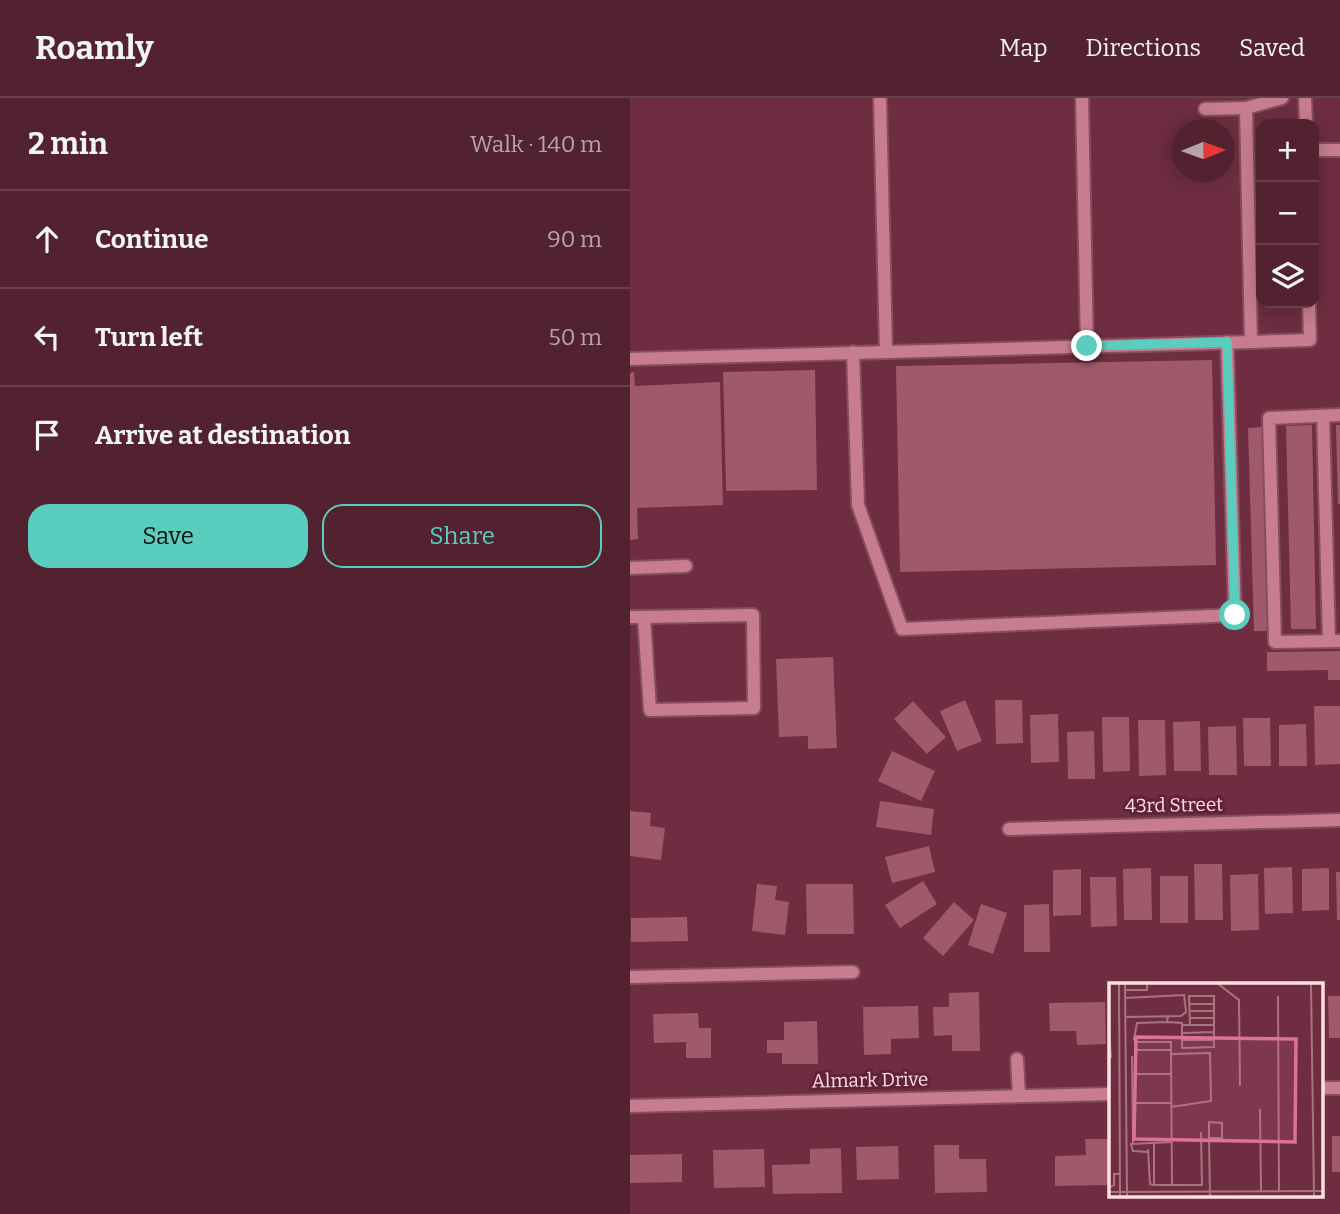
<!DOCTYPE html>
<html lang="en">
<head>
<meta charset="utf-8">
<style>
  body { margin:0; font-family:Bitter,serif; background:#582a38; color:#f1f3f6 }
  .controls { position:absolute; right:21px; top:21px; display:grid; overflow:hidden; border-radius:14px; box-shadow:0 4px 18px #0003 }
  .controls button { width:63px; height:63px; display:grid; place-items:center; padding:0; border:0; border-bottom:2px solid #683f4c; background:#522230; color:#f1f3f6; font:35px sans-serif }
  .compass { position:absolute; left:542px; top:21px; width:63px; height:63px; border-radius:50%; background:#522230; box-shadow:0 4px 18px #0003; rotate:89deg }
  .stop { position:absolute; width:21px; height:21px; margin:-16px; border:5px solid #59cebf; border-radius:50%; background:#fff }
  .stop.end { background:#59cebf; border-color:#fff; box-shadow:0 2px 7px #0008 }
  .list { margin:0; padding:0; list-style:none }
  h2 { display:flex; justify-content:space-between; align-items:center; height:91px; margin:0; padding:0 28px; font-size:30px }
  h2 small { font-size:23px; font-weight:400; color:#b5a4ab }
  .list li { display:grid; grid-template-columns:46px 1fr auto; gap:21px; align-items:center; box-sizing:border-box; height:98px; padding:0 28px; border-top:2px solid #683f4c }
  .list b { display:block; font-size:26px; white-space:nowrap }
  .list em { font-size:23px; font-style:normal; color:#b5a4ab }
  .actions { display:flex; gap:14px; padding:21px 28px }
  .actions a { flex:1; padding:16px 0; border:2px solid #59cebf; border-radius:21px; text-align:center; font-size:24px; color:#59cebf }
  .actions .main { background:#59cebf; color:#111 }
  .icon { flex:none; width:38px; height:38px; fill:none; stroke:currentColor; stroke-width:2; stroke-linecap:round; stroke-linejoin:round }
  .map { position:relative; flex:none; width:710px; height:1116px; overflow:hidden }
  header { display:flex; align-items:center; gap:42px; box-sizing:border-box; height:98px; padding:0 35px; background:#522230; border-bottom:2px solid #683f4c }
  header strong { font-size:33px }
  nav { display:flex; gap:38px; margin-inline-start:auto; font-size:24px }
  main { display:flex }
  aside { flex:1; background:#522230 }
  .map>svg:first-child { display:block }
  .building { fill:#9f596b }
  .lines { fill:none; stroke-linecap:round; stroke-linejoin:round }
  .minor-casing { stroke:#844e60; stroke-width:16 }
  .minor { stroke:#c77d8f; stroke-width:12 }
  .route { stroke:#59cebf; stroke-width:9 }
  .labels { text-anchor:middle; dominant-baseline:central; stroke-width:6; stroke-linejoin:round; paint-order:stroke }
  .street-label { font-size:19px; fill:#ffdee5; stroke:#622236 }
  .inset-road { fill:none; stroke:#a87482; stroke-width:2 }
  .view { fill:#dd7199; fill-opacity:0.15; stroke:#dd7199; stroke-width:3.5 }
  .inset-edge { fill:none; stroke:#ffdee5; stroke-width:3.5 }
</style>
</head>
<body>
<header>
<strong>Roamly</strong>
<nav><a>Map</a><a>Directions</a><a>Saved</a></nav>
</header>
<main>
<aside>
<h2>2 min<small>Walk · 140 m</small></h2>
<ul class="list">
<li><svg class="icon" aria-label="ahead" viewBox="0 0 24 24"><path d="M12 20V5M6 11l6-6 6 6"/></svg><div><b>Continue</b></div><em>90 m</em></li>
<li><svg class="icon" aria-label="left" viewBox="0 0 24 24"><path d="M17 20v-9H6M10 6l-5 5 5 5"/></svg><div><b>Turn left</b></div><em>50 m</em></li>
<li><svg class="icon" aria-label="arrive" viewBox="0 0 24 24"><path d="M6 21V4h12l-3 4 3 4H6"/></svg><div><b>Arrive at destination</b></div></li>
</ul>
<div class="actions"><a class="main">Save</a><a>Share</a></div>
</aside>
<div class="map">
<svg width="710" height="1116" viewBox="0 0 710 1116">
  <rect width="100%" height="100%" fill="#6e2d40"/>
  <!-- building -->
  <g class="building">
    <path d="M582,262L586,467L270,474L266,268Z"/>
    <path d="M185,272L187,392L96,393L93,274Z"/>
    <path d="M4,274L5,288L90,284L93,407L7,410L8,441L0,442V275Z"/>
    <path d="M682,327L686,531H661L656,328Z"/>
    <path d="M706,327H710V406H708Z"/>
    <path d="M633,329L639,533H624L618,330Z"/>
    <path d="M710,553V582H698V572L637,573V554Z"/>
    <path d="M203,559L207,650L178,651V638L149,639L146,561Z"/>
    <path d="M335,602L352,643L327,653L310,613Z"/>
    <path d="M365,602H392L393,645L366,646Z"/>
    <path d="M283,603L316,639L297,656L264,621Z"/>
    <path d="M684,608H710V666L685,667Z"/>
    <path d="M428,616L429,664L401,665L400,617Z"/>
    <path d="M472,619H499L500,673L473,674Z"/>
    <path d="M613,620H640L641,668H614Z"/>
    <path d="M508,622H535L536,677L509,678Z"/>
    <path d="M570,623L571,673H544L543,624Z"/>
    <path d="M676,626L677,668H649V627Z"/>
    <path d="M606,628L607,677H579L578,629Z"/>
    <path d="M464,633L465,681H438L437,634Z"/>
    <path d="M262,653L305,673L291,703L248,683Z"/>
    <path d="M250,703L304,711L301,737L246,729Z"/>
    <path d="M0,713L21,715L20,728L35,730L31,762L0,758Z"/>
    <path d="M299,748L305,774L262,785L255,759Z"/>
    <path d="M564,766H592L593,822H565Z"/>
    <path d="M662,769L663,815L635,816L634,770Z"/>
    <path d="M521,770L522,822H494L493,771Z"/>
    <path d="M699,770V812L672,813V771Z"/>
    <path d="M451,771V817L423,818V772Z"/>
    <path d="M706,774H710V822H707Z"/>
    <path d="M628,776L629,832L601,833L600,777Z"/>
    <rect x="530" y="778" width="28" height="47"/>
    <path d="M460,779H486L487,828L461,829Z"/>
    <path d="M293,783L307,806L270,830L255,807Z"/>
    <path d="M127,786L147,788L145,802L159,804L155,837L122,833Z"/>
    <path d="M176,786H223L224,836H177Z"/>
    <path d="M324,804L344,822L313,858L293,840Z"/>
    <path d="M351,806L377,815L363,856L338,847Z"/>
    <path d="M419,806L420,854H394V807Z"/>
    <path d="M57,819L58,843L1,844V820Z"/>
    <path d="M349,894L350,953H322V937L304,938L303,909H319V895Z"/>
    <path d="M698,898H710V940H699Z"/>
    <path d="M475,904L476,946L447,947L446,933H420L419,905Z"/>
    <path d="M288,908L289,940L261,941V956L234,957L233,909Z"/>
    <path d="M68,915L69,930H81V960H56V944L24,945L23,916Z"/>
    <path d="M187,923L188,966H152V955H137V942H154V924Z"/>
    <rect x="702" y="1038" width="8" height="36"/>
    <path d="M455,1041H481V1087L425,1088V1058L456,1057Z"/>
    <path d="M304,1047H329V1061H356L357,1094L305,1095Z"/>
    <path d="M268,1048L269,1081L227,1082L226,1049Z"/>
    <path d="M211,1050L212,1095L143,1096L142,1067L180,1066V1051Z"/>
    <path d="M134,1051L135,1089L84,1090L83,1052Z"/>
    <path d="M52,1056V1084L0,1085V1057Z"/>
  </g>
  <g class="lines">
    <!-- minor casing -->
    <g class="minor-casing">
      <g id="minor">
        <path d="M250,0L256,253"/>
        <path d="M452,0L457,248"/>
        <path d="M652,0L616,10L621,244L680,242L679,205"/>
        <path d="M675,0L676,26"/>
        <path d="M575,11L616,10"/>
        <path d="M684,52H710"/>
        <path d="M223,254L228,407L272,531L605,517L597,244"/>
        <path d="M0,261L621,244"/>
        <path d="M710,317L639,320L645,544L710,543"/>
        <path d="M693,318L699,543"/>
        <path d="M0,470L56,468"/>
        <path d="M0,519H14L123,517L124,610L20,612L14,519"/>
        <path d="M379,731L710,722"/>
        <path d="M0,879L223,874"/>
        <path d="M387,961L389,998"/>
        <path d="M691,990H710"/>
        <path d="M0,1008L481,996"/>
      </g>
    </g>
    <!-- minor -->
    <use href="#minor" class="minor"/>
  </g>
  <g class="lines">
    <!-- route -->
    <path class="route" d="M457,248L597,244L605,517"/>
  </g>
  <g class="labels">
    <!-- street labels -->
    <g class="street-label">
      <text transform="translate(544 707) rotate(-1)">43rd Street</text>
      <text transform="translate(240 982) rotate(-1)">Almark Drive</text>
    </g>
  </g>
  <!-- overview -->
  <g transform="translate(479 885)">
    <rect width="214" height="214" fill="#6e2d40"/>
    <path class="inset-road" d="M10,0L11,213M16,0L18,213M108,0L130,17L131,103M202,0L205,213M16,7H38V0M169,13L170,208M16,15L75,12L77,29L72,33L16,34M80,21H105M80,28H105M81,35H105M58,39L73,40V65L105,64V13H80L81,42H74M81,42H105M0,47L2,75M74,50L105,49M72,57H105M26,59H62V67H28L26,59L25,56L28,40L58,39L59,33M62,67L63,202M62,71L101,70L102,118L62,124M23,73L24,160M23,91H62M23,120H62M151,126L152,208M92,149L93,203M100,155H113V140L100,139V155L101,213M45,159V202H93M39,166L41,201L45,202M39,169L24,168L22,161L63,159M0,205L5,202V191H11M0,209L214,208"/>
    <path class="view" d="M27,54L187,56L186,159L25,156Z"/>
    <rect width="214" height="214" class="inset-edge"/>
  </g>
</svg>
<div class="controls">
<button>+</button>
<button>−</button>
<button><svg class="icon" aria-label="layers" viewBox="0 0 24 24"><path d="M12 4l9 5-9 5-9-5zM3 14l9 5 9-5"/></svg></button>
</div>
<svg class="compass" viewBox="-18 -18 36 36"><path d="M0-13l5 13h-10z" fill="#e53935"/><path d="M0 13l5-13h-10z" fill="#b5a4ab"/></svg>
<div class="stop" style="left:605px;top:517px"></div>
<div class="stop end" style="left:457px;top:248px"></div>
</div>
</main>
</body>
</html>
